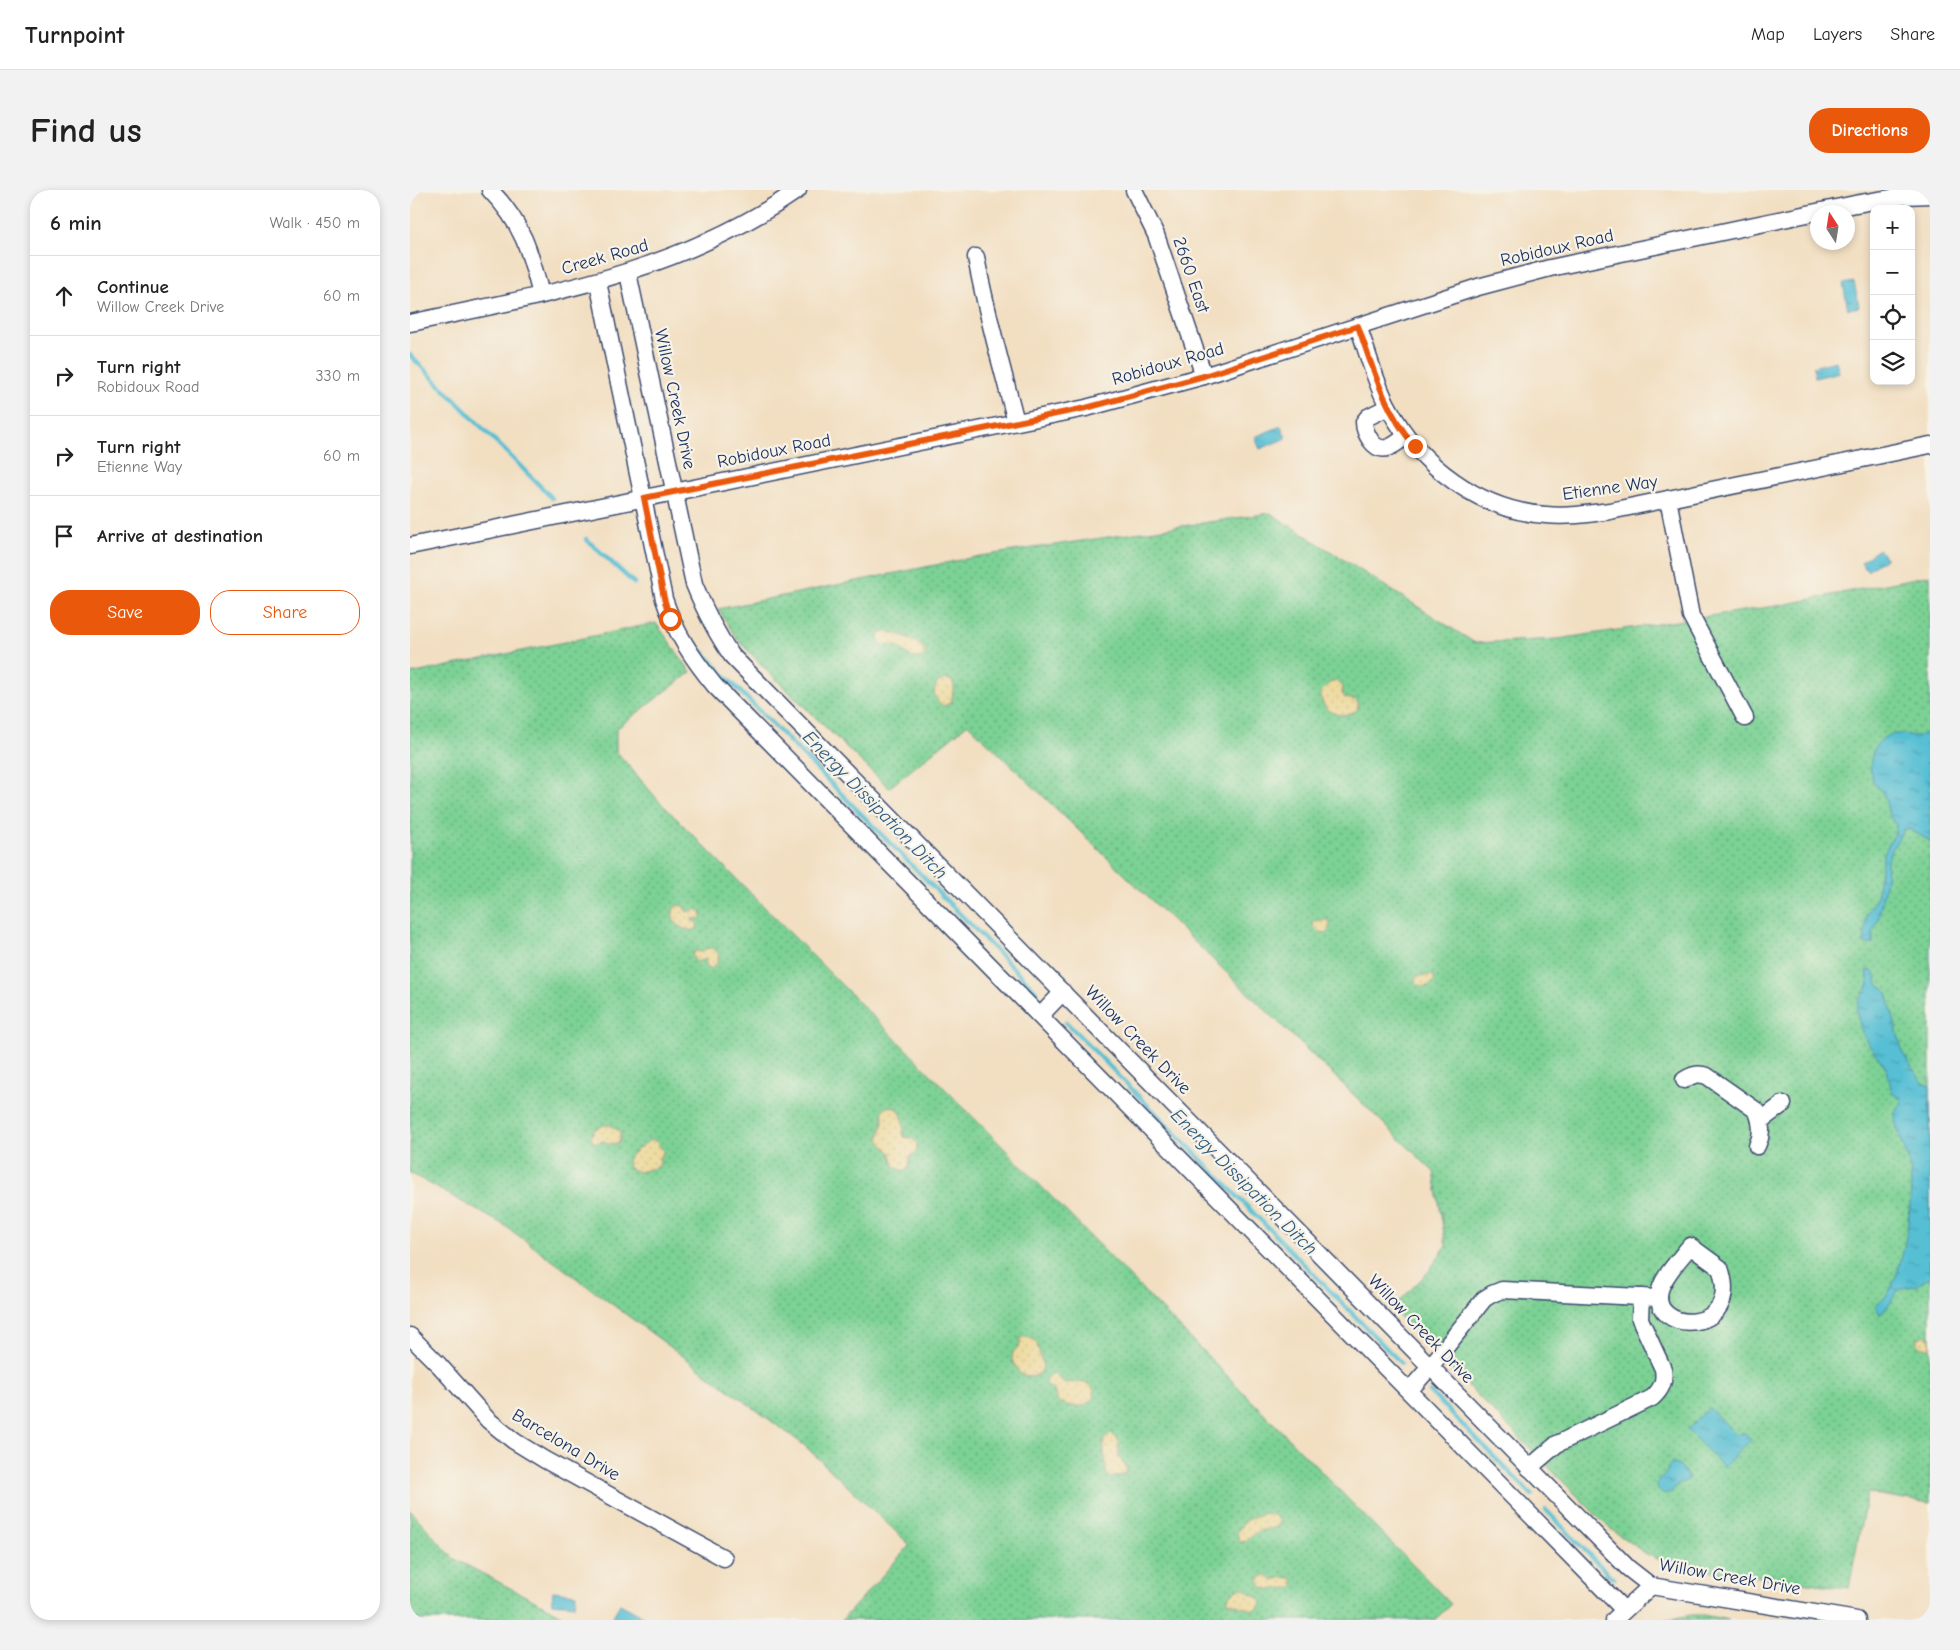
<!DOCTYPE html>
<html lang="en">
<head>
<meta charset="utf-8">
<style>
  body { margin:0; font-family:"Comic Neue",sans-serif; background:#f2f2f2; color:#222 }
  .controls { position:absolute; right:15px; top:15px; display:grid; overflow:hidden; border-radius:10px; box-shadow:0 2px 8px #0003 }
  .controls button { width:45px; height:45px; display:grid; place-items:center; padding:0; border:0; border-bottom:1px solid #e0e0e0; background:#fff; color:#222; font:25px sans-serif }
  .compass { position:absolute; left:1400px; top:15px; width:45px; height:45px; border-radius:50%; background:#fff; box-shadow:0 2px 8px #0003; rotate:348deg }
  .stop { position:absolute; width:15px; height:15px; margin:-11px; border:4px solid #ea580c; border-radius:50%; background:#fff }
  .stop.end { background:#ea580c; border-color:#fff; box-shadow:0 1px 5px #0008 }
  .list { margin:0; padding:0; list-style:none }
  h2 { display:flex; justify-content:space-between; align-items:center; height:65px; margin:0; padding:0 20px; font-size:21px }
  h2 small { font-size:16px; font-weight:400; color:#767676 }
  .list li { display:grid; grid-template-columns:32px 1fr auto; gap:15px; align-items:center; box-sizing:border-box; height:80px; padding:0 20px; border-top:1px solid #e0e0e0 }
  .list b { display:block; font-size:19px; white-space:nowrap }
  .list p { margin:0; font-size:16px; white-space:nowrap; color:#767676 }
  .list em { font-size:16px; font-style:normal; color:#767676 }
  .actions { display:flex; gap:10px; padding:15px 20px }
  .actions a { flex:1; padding:11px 0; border:1px solid #ea580c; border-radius:20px; text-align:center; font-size:18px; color:#ea580c }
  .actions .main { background:#ea580c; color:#fff }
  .icon { flex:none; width:28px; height:28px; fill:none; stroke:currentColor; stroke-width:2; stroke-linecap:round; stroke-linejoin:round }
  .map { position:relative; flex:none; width:1520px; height:1430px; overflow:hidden; border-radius:20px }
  header { display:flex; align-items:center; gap:30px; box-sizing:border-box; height:70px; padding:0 25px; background:#fff; border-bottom:1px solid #e0e0e0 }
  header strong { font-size:24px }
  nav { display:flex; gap:28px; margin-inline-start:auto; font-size:18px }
  .intro { display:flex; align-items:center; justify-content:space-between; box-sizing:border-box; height:120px; padding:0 30px }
  h1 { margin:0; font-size:35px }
  .button { padding:12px 22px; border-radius:20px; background:#ea580c; color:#fff; font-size:18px; font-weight:700 }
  main { display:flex; gap:30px; padding:0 30px }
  aside { flex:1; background:#fff; border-radius:20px; box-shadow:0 2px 8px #0003 }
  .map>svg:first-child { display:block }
  .green { fill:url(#green-dots); stroke:#4c8079 }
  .sand { fill:url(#sand-dots); stroke:#84847e }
  .water { fill:url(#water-ripples); stroke:#397799 }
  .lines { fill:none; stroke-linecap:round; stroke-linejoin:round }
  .stream { stroke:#57bfd4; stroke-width:4.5 }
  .minor-casing { stroke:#3b496d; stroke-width:19 }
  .minor { stroke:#fff; stroke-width:16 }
  .route { stroke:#ea580c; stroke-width:6 }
  .labels { text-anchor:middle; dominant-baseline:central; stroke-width:4.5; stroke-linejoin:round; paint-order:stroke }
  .street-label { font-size:18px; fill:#1b2f5e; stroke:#f7f3e8 }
  .water-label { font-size:19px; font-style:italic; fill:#2d5a81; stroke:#f7f3e8 }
</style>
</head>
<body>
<header>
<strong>Turnpoint</strong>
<nav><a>Map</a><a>Layers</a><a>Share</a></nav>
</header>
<div class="intro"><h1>Find us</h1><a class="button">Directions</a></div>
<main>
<aside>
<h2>6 min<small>Walk · 450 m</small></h2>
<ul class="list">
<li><svg class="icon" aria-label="ahead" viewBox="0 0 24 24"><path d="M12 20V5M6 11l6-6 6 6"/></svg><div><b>Continue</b><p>Willow Creek Drive</p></div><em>60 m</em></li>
<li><svg class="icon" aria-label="right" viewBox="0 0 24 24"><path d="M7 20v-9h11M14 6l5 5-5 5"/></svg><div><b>Turn right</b><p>Robidoux Road</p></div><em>330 m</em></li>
<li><svg class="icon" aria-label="right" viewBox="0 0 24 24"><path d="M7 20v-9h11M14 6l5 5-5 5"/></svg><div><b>Turn right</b><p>Etienne Way</p></div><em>60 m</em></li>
<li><svg class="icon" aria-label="arrive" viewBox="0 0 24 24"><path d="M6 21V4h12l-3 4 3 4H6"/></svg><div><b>Arrive at destination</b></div></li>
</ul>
<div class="actions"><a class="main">Save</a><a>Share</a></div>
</aside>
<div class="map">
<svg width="1520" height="1430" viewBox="0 0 1520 1430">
  <defs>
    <pattern id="green-dots" width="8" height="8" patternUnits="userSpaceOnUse" patternTransform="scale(1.25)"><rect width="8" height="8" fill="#7cd194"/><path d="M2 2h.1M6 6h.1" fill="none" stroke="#65aa7c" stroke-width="1.8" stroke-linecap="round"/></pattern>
    <pattern id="sand-dots" width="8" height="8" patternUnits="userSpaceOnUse" patternTransform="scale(1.25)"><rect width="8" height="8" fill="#eeda9e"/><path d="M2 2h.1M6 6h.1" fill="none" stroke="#ccbb8a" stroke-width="1.8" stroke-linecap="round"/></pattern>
    <pattern id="water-ripples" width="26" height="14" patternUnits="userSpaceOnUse" patternTransform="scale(1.25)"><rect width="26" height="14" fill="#57bfd4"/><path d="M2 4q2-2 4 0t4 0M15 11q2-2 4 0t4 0" fill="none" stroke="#479caf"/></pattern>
  </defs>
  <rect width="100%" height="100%" fill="#f7f3e8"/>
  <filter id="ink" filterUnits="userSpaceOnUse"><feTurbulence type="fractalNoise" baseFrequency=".02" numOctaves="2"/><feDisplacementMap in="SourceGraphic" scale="10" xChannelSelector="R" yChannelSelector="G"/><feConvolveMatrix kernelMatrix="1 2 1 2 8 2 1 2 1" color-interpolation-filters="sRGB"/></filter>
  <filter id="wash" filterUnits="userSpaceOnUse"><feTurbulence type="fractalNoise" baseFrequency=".0096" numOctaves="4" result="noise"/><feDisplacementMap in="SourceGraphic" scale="20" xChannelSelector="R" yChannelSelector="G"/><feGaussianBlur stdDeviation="1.12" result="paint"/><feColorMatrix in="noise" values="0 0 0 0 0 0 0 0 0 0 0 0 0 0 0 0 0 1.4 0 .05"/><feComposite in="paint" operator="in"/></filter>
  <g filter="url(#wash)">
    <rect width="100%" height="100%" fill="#f2dfc2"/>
    <!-- green -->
    <g class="green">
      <path d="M860,323L1065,453L1148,449L1372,415L1520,385V1313L1457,1303L1439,1398L1262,1376L1235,1363L1199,1338L982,1119L1019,1081L1036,1056L1024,982L558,534L479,598L359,483L327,449L308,419L570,366Z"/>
      <path d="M246,433L281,482L206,539V561L248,610L576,940L1041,1414L1025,1430H432L500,1355L394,1255L94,1035L0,983V484Z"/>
      <path d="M0,1320L43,1368L161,1430H0Z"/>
      <path d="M1281,1425H1293L1319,1430H1253Z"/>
    </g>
    <!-- sand -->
    <g class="sand">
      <path d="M478,442C490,445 508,449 515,461V464L511,468H503L487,456L471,455L468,447L471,443Z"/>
      <path d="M534,489L543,491L544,497L541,513L533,516C524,509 522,503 527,493Z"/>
      <path d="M926,491L933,496L932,503L935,508L946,510L948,514V519C934,531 910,524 911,502L921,492Z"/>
      <path d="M267,715L273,716L277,722L286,719L291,722L292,726L290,729H281L288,734L287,739C273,745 254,727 267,715Z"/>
      <path d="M916,730H919L920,737L917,743L909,742L903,736L904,731Z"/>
      <path d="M297,758H304L309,765L307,773L301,779L296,777V769L286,772L282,765L285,761L292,762Z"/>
      <path d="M1023,785L1025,791L1020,795L1012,797L1005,792L1006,786Z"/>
      <path d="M478,916C495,917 493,934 494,947L502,948L507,953V962L500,967L499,978L494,981L485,977L480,962L470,952C468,940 476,935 472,922Z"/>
      <path d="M195,935H200L210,942V950L208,954H199L194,951L186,953L183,952L181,947L185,939Z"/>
      <path d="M241,950L246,951L254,962L249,968L250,973L248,977L229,982L219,978L217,970C220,965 236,952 241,950Z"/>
      <path d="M1515,1145L1520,1148V1159L1508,1155V1149Z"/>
      <path d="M614,1147C629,1148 627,1155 630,1166C634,1177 635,1182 622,1187L610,1184L602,1170L603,1162L610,1156V1148Z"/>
      <path d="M642,1184L646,1185L655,1193L671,1192L680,1195L684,1200L683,1208L674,1216H662L650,1213L647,1211L644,1200L635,1195L636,1188Z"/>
      <path d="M701,1244L708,1249L709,1267L717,1279L715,1284L701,1288L696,1283C697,1271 691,1258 695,1248Z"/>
      <path d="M855,1323L866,1326L869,1330V1335C856,1344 853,1333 837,1351L829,1352L827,1343C833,1331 842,1326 855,1323Z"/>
      <path d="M856,1385L864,1390C871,1388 878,1385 884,1390V1396C879,1400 878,1398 872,1398C862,1399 855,1403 849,1392L851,1387Z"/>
      <path d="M833,1398L839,1403L849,1407L851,1413L848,1419L842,1420L818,1412V1408L826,1400Z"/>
    </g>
    <!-- water -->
    <g class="water">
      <path d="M1444,92L1449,117L1438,119L1433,94Z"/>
      <path d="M1426,171L1429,182L1405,188L1403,177Z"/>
      <path d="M871,236L876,248L850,259L845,247Z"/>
      <path d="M1469,359L1476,368L1457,381L1451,372Z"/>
      <path d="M1520,541V651L1499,639H1494L1480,663L1477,671L1476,690L1469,726L1463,743V754H1454L1456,726L1467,706L1473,665L1485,643L1486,634C1476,627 1478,613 1473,603C1470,599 1465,596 1463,591C1456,572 1464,544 1487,544C1502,544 1506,550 1520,541Z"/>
      <path d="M1457,780L1463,781L1468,794L1477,803L1493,864L1513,893L1518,895L1520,898V914L1518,915L1520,916V1087L1507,1095L1489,1099L1480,1113L1470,1125L1466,1115C1494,1102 1504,1006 1500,978C1498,961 1485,941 1485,926C1484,921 1488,916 1492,913L1491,909L1482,903L1477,879L1459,855L1452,842L1446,821L1450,809L1459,795Z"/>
      <path d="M1299,1218L1326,1244L1335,1243L1341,1249L1314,1277L1277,1240Z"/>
      <path d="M1262,1272L1273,1279L1279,1289L1265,1297L1262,1302L1253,1304L1248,1300L1247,1292L1254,1286Z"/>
      <path d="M143,1401L166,1404L165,1415L142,1413Z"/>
      <path d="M210,1414L234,1427L233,1430H212L203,1426Z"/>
    </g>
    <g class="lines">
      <!-- stream -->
      <g class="stream">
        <path d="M0,165L142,308"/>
        <path d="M176,349L224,393"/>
        <path d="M282,450L314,485L627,802"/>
        <path d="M656,832L991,1173"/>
        <path d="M1020,1202L1122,1305"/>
        <path d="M1136,1320L1198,1384L1204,1388"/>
      </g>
    </g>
  </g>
  <g filter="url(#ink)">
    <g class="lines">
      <!-- minor casing -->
      <g class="minor-casing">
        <g id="minor">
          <path d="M80,0C113,34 120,61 131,105"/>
          <path d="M724,0L746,45L794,186"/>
          <path d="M566,67C576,123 592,177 606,232"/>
          <path d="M218,83L284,394C295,421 305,442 322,466L1218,1378L1241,1396L1447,1430"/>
          <path d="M188,92L254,409C265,442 282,468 305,496L1214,1420"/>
          <path d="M0,133C138,104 269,83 388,0"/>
          <path d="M948,136C958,163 965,193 979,218C1009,275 1070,321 1136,325C1157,327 1178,324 1200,321L1520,255"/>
          <path d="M978,217L958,227L954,232C954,240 957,245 961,251C972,266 985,255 996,246"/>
          <path d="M1258,309L1281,426L1335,528"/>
          <path d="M0,356L676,218L794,186L1068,97L1140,78L1445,14L1494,6L1520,5"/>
          <path d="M630,826L653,802"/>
          <path d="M1274,890C1282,885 1287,883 1297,886L1347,921L1350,931L1351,940L1350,948L1347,956"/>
          <path d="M1350,931L1373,914"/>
          <path d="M1280,1056L1310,1078C1334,1147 1238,1144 1250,1100C1254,1085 1270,1069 1280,1056Z"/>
          <path d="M0,1146L29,1175L78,1230L104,1251L135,1270L314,1368"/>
          <path d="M999,1201L1020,1177L1074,1109L1082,1104L1092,1100L1249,1108"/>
          <path d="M1119,1278L1147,1254L1242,1208C1252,1199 1255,1191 1253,1179L1230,1129L1231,1107"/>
          <path d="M1204,1430L1241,1396"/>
        </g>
      </g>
      <!-- minor -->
      <use href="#minor" class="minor"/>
    </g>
  </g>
  <g class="lines" filter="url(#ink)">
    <!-- route -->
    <path class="route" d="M260,429L254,408L234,308L676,218L794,186L948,136C963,179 975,222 1005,256"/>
  </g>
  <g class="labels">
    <!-- street labels -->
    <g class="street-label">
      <text transform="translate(1147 58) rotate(-13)">Robidoux Road</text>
      <text transform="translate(195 67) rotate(-16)">Creek Road</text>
      <text transform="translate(781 85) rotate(71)">2660 East</text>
      <text transform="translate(758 174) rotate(-16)">Robidoux Road</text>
      <text transform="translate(265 209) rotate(78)">Willow Creek Drive</text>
      <text transform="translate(364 261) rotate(-11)">Robidoux Road</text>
      <text transform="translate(1200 298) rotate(-8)">Etienne Way</text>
      <text transform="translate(728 850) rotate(46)">Willow Creek Drive</text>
      <text transform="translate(1011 1139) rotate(46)">Willow Creek Drive</text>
      <text transform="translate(156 1255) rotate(31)">Barcelona Drive</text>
      <text transform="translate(1320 1387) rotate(10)">Willow Creek Drive</text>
    </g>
    <!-- water labels -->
    <g class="water-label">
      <text transform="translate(465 615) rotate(46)">Energy Dissipation Ditch</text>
      <text transform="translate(834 992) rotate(45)">Energy Dissipation Ditch</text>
    </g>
  </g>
</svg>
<div class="controls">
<button>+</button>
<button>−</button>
<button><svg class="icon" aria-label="locate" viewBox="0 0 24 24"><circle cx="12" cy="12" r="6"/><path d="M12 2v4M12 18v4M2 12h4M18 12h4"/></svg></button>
<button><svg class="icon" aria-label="layers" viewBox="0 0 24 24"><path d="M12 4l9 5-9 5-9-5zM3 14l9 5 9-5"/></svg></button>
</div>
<svg class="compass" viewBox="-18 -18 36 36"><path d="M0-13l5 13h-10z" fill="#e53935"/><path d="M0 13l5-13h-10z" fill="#767676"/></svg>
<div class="stop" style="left:260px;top:429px"></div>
<div class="stop end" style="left:1005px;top:256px"></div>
</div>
</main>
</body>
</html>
